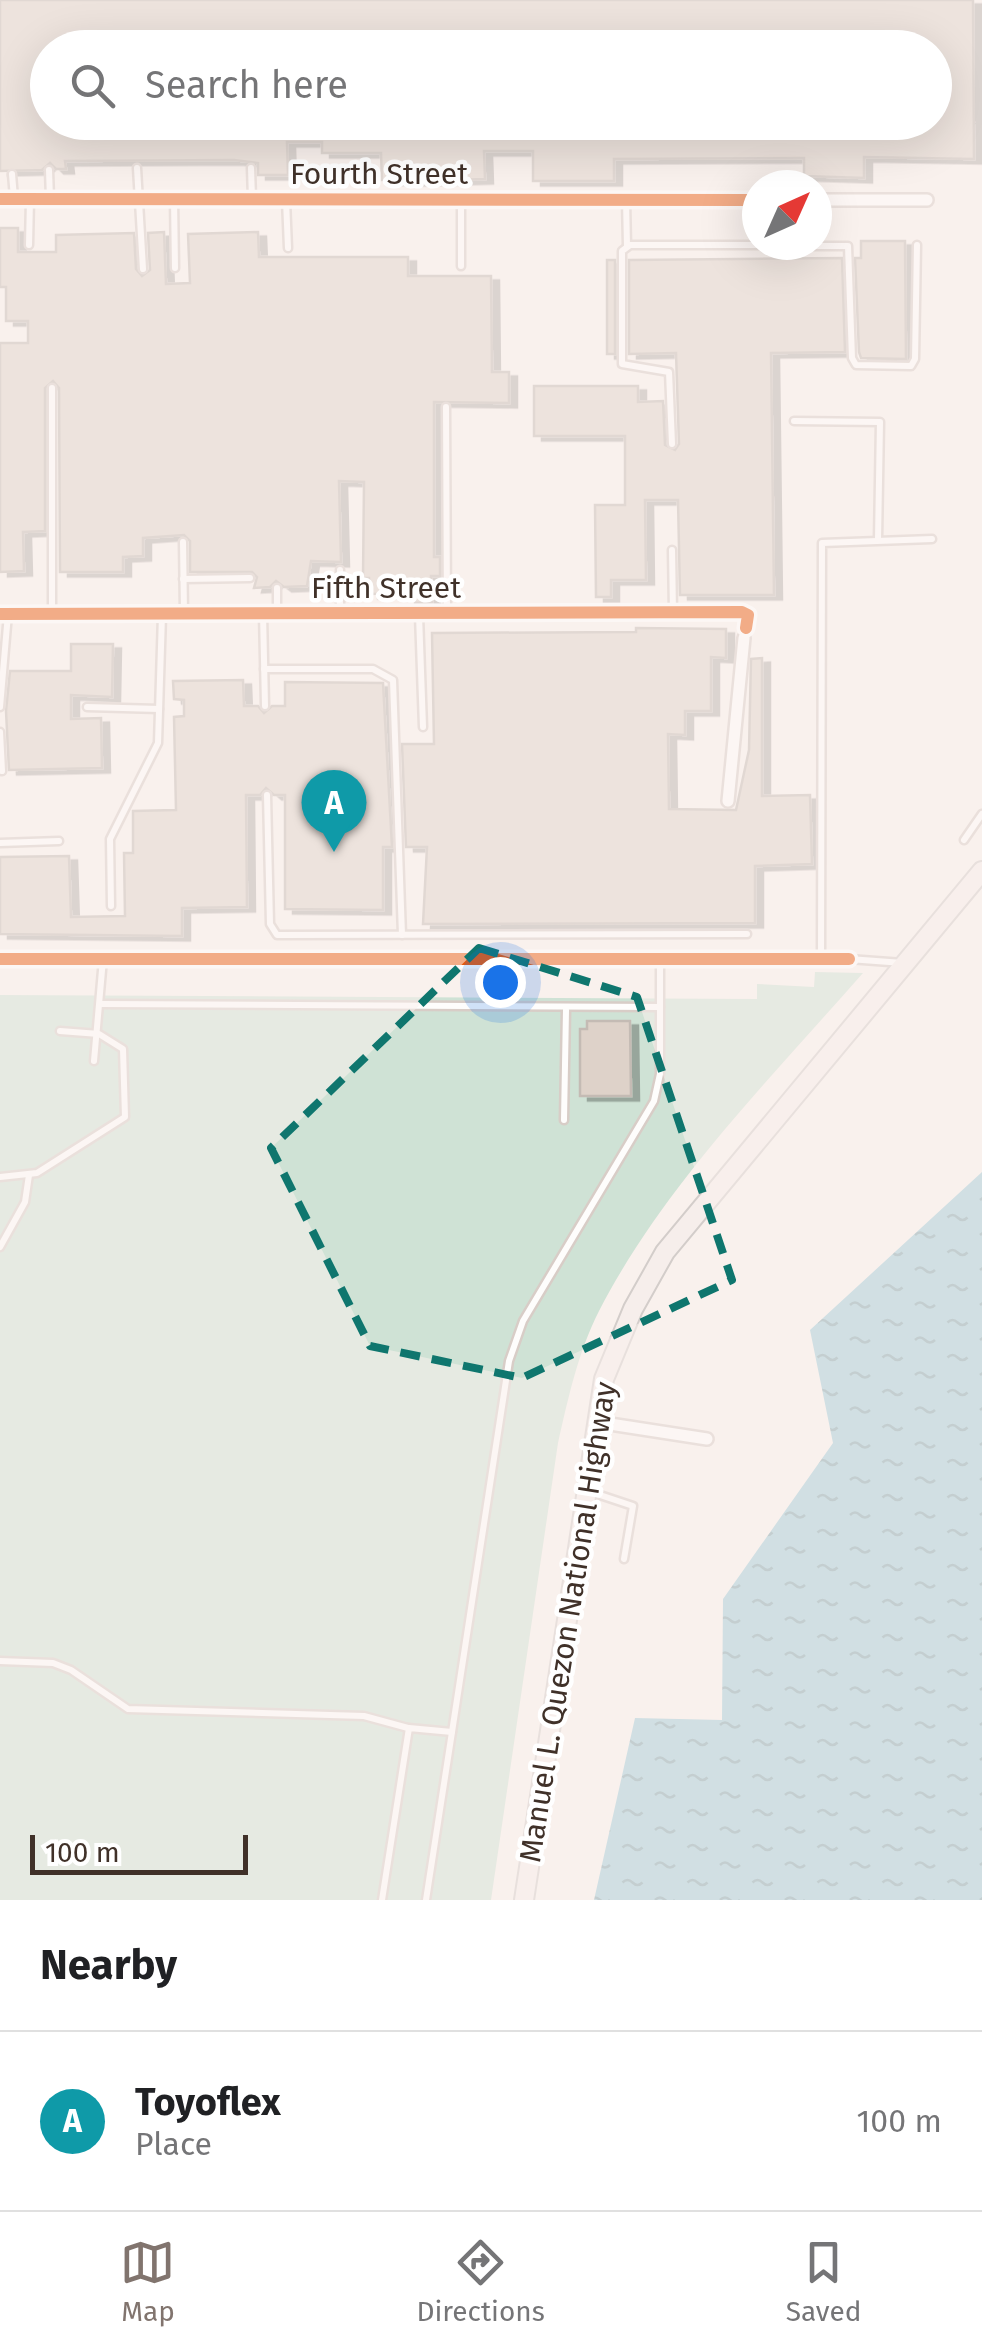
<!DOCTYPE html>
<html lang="en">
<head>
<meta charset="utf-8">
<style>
  body { margin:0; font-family:"Fira Sans",sans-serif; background:#f6f6f6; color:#202124 }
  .compass { position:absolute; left:742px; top:170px; width:90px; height:90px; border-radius:50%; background:#fff; box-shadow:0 10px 40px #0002; rotate:45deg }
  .scale { position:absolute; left:30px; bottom:25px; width:218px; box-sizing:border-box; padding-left:10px; border:5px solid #403129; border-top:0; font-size:28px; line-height:35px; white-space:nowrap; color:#403129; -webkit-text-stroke:8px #fff; paint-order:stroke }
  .you { position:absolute; left:500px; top:982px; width:35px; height:35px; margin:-25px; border:8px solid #fff; border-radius:50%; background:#1a73e8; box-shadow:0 0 0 15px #1a73e833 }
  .badge { display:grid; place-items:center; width:65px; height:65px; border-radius:50%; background:#81746e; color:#fff; font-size:32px; font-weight:700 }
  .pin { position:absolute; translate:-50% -82px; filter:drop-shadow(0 2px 5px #0008) }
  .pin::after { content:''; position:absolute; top:52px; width:35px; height:30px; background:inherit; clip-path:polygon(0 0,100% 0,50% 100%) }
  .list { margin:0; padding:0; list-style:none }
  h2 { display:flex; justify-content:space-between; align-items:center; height:130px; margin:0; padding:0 40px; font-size:42px }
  h2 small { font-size:32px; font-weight:400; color:#757577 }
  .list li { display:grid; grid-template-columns:65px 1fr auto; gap:30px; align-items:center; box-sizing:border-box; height:180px; padding:0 40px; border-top:2px solid #e0e0e0 }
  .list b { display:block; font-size:38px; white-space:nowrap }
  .list p { margin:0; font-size:32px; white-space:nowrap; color:#757577 }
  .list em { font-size:32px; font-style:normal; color:#757577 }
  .icon { flex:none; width:55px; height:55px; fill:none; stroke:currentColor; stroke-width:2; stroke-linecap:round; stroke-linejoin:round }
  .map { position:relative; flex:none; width:982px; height:1900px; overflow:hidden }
  .search { position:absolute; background:#fff; box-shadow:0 10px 40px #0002; left:30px; right:30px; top:30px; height:110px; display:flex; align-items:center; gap:25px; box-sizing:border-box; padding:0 35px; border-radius:55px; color:#757577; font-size:38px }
  .sheet { height:310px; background:#fff }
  nav { display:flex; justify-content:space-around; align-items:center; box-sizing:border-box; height:140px; border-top:2px solid #e0e0e0; background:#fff; font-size:28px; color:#757577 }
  nav a { display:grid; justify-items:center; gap:5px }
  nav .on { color:#81746e }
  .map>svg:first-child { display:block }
  .grass { fill:#cfe2d5 }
  .water { fill:url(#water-ripples) }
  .building { fill:#ded2c9; stroke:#c4bbb4; stroke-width:2.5; fill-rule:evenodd; filter:url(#shadow) }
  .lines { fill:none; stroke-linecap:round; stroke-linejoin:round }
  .service-casing { stroke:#d8cdc7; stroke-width:11 }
  .minor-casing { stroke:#d8cdc7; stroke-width:16 }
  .primary-casing { stroke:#d3cdca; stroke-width:22 }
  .service { stroke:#fefdfc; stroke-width:6 }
  .minor { stroke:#fefdfc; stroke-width:11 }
  .primary { stroke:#f6eeeb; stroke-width:18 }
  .cycleway-casing { stroke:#fff; stroke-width:19 }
  .cycleway { stroke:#e8590c; stroke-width:12 }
  .marked { fill:none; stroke:#0f766e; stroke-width:8; stroke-dasharray:20 12; stroke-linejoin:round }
  .labels { text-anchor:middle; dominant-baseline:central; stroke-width:9; stroke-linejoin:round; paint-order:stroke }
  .street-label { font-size:30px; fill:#403129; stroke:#fff }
</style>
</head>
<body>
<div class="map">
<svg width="982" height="1900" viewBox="0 0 982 1900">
  <defs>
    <pattern id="water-ripples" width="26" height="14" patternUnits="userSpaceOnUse" patternTransform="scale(2.5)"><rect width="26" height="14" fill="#9fcbd7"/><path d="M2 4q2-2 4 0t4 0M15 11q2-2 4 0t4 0" fill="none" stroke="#83a5ae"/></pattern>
    <filter id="shadow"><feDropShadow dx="8" dy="4.5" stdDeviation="0" flood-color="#0004"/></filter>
  </defs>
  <rect width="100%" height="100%" fill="#f9f1ed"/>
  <!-- grass -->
  <path class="grass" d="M815,972L863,973C770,1079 664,1185 599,1311C578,1352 568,1399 558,1443L491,1900H0V995L757,999V984L814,987Z"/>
  <!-- water -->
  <path class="water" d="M982,1172V1900H594L635,1718L722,1720L723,1599L833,1443L810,1330Z"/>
  <!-- building -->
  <g class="building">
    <path d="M0,0H973L974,159L864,157V178L804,176V158L614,159V181H533V151H484L485,179L415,181L382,180L381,153H322V142H287L288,175H258V163L234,160L65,161L66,169H56L50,163L42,170L0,171ZM48,48H934V122H48Z"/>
    <path d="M0,228H18V252H56V235L134,233L136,269L142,276L150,270L148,233L164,232L166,284L190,283L188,234L258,232L259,257H408V276H491L492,372H509V403L434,402V557H440V576H431L432,602L415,603V593L370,594L369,578H363L364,482L339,481L341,562L311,561L307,586L284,587L276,581L270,587L254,588L257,577L252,572H190V541L184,535L143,538V556L123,557V572H60L59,388L53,381L45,388V531L23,532L24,571L0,572V343H28V321H6V287H0Z"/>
    <path d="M861,241H905L906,359L861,358L859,352L855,258H861Z"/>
    <path d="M842,258L845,352L771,353L774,595H680L678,500H645L646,580H611V597H596L595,505H625V436H534V386H638V402L663,401L665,445L675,450L679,444L676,353L629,354V260Z"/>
    <rect x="607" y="260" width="8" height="94"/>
    <path d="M636,628L726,629V658L711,657V711H685V735L668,734L669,809L736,810L749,750L751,659L762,658V796L810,795L812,864L755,866V923L423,924L427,847H406L402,744H434L432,633L636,632Z"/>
    <path d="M71,644H113L112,697L71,695V719L101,718L102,768L9,770L6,711L10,671H71Z"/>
    <path d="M243,680L244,706H258L264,713L272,706H285V682L383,683L392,847H383V910L285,909V795H274L266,788L260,795H246L247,907L182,908V936L0,934V857L69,856L71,917L125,916L124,853H133V811L176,810L174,717L184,716V700L174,699L173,681Z"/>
    <path d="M587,1021H630L631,1096H580V1029H587Z"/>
  </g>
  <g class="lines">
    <!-- service casing -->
    <g class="service-casing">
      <g id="service">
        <path d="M137,168L143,269"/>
        <path d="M251,168L252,199"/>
        <path d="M49,170L50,199"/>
        <path d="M12,174L14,198"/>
        <path d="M174,199L175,268"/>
        <path d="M286,200L288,248"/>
        <path d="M461,200V266"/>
        <path d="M626,200L627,246"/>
        <path d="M29,245L30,199"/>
        <path d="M812,246H848L852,358L856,365L911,366L915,359L917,245"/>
        <path d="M52,388V613"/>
        <path d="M446,407L447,612"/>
        <path d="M794,421L880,422L878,540"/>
        <path d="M672,444L669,372L622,364V251L630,245H812"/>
        <path d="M183,542L184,613"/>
        <path d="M672,550L673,613"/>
        <path d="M183,579L250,578"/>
        <path d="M277,588V611"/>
        <path d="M263,613L265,706"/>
        <path d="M340,613V570"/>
        <path d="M419,615L423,727"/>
        <path d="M264,669H373L393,680L402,935"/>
        <path d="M0,707L8,614"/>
        <path d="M87,707L159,709"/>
        <path d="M0,732L2,771"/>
        <path d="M267,795L270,924L277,935L747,934"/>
        <path d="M964,840L982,814"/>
        <path d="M0,843L59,841"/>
        <path d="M111,906L110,839L158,743L162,615"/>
        <path d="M821,957L822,543L932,539"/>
        <path d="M849,959L903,963"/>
        <path d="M102,1004L660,1007"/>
        <path d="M94,1061L103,959"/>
        <path d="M564,1120L566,1010"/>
        <path d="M0,1177L37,1173L125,1117L123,1049L99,1034L60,1031"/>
        <path d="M0,1247L25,1202L29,1175"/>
        <path d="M591,1492L633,1506L624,1559"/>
        <path d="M0,1661L53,1663L71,1670L128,1709L364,1716L408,1728"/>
        <path d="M382,1900L409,1728L452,1732L509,1361L523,1321L654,1101L660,1074V961"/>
        <path d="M426,1900L452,1732"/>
      </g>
    </g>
    <!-- minor casing -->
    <g class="minor-casing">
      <g id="minor">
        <path d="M0,199L757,200"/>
        <path d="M817,200H927"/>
        <path d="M0,614L742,612L748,615L746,628"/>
        <path d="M728,801L744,638"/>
        <path d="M0,959H849"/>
        <path d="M597,1422L707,1439"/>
      </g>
    </g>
    <!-- primary casing -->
    <g class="primary-casing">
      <path id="primary" d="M524,1900L604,1379L633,1309L665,1252L982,871"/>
    </g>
    <!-- service -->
    <use href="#service" class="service"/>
    <!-- minor -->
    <use href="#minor" class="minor"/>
    <!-- primary -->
    <use href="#primary" class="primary"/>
    <!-- cycleway casing -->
    <g class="cycleway-casing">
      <g id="cycleway">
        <path d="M0,199L757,200"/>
        <path d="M0,614L742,612L748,615L746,628"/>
        <path d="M0,959H849"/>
      </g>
    </g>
    <!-- cycleway -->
    <use href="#cycleway" class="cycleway"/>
  </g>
  <!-- marked area -->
  <path d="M0 0H982V1900H0ZM479,948L637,997L732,1280L522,1378L370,1346L271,1148Z" fill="#f9f1ed" fill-opacity=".55" fill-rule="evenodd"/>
  <path class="marked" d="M479,948L637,997L732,1280L522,1378L370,1346L271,1148Z"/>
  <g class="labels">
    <!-- street labels -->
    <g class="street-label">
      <text x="379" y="174">Fourth Street</text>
      <text x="386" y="588">Fifth Street</text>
      <text transform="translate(568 1622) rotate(-81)">Manuel L. Quezon National Highway</text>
    </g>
  </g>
</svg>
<svg class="compass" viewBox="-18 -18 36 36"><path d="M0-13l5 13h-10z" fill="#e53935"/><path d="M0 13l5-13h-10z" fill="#757577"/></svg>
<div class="scale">100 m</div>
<div class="you"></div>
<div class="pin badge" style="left:334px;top:852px;background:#0f9aa8">A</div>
<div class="search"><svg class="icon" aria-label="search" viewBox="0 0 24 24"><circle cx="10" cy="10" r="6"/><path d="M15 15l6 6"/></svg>Search here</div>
</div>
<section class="sheet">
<h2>Nearby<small></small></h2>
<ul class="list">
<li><span class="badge" style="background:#0f9aa8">A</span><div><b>Toyoflex</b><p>Place</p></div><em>100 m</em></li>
</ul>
</section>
<nav>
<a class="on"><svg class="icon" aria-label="map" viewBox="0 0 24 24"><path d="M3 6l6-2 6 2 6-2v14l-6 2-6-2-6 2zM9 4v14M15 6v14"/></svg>Map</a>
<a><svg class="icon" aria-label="directions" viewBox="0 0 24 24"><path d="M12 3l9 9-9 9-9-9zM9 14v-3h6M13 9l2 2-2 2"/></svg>Directions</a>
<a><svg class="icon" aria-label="saved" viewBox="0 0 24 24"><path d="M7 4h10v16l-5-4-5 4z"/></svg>Saved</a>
</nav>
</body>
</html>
